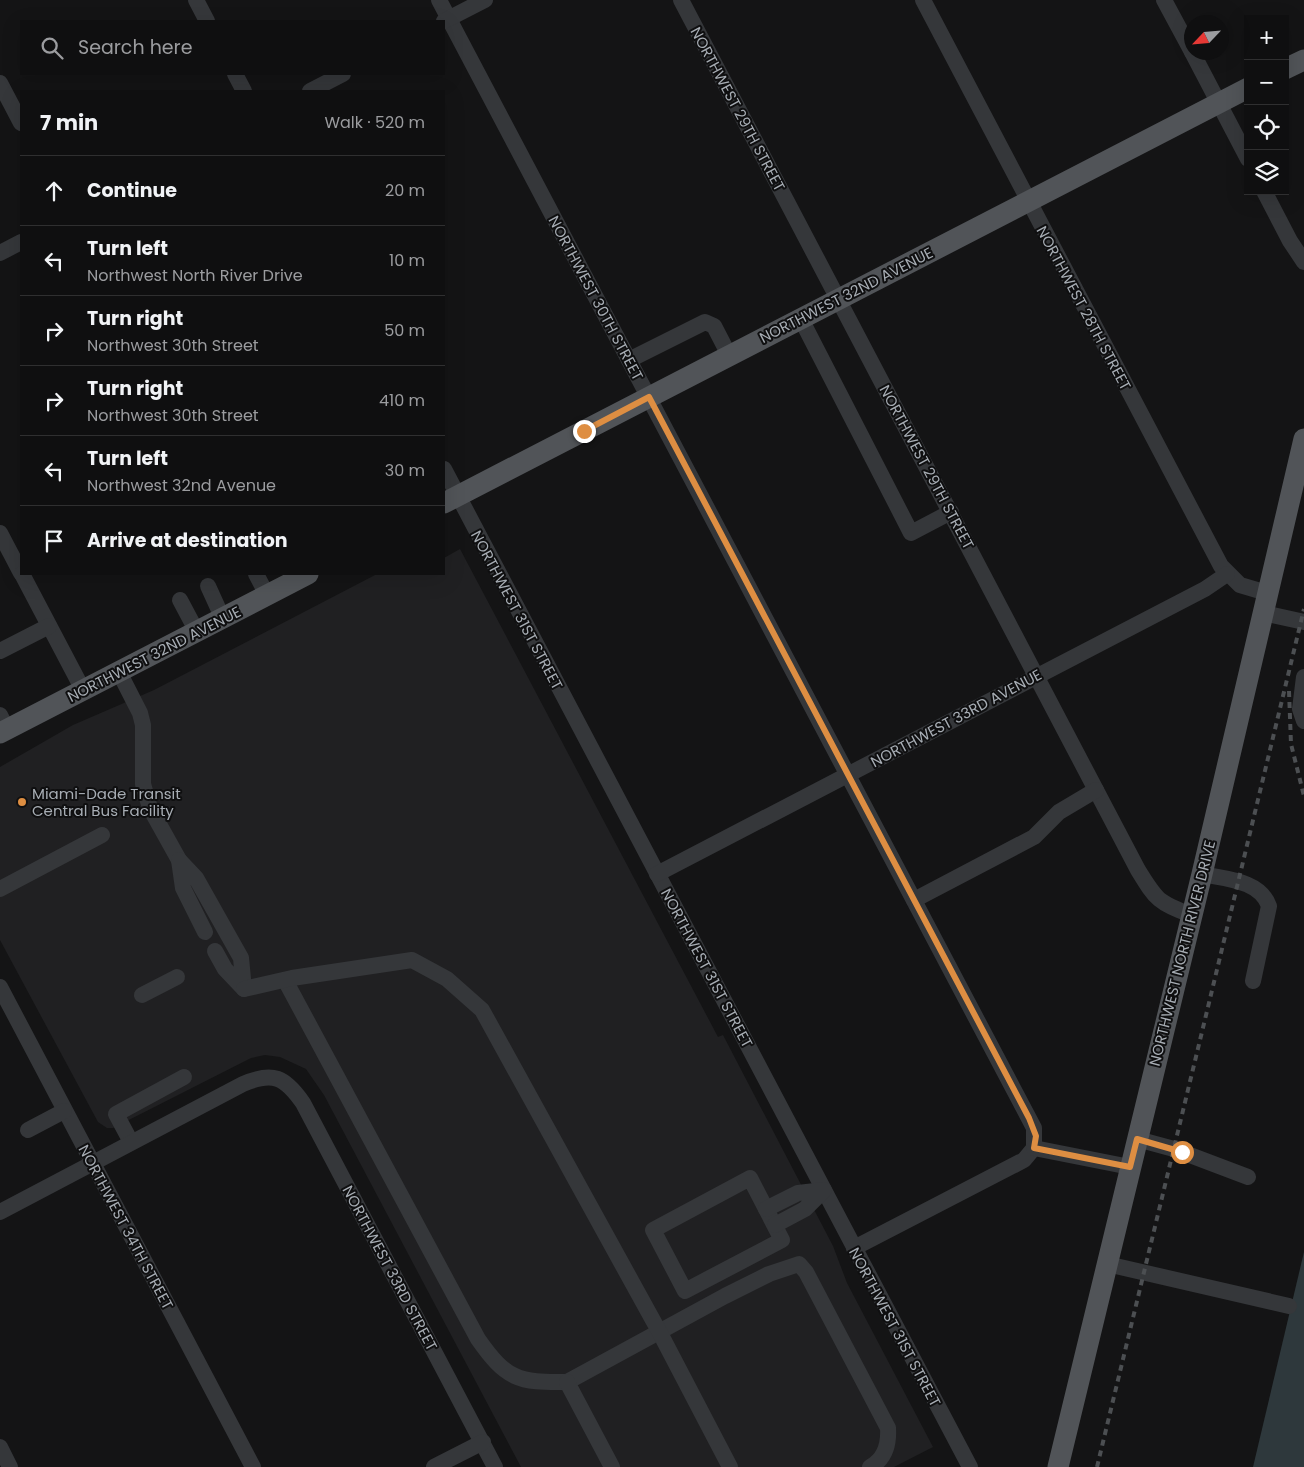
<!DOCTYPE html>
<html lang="en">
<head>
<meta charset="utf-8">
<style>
  body { margin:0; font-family:Poppins,sans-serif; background:#181819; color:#f1f3f6 }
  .controls { position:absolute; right:15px; top:15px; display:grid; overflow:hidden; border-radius:0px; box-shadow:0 5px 20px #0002 }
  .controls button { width:45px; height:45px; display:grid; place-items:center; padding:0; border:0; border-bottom:1px solid #2f2f30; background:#0f0f10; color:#f1f3f6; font:25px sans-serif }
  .compass { position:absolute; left:1184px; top:15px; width:45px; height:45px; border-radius:50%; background:#0f0f10; box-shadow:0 5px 20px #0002; rotate:244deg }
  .stop { position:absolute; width:15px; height:15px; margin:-11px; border:4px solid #de8e42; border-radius:50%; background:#fff }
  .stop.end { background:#de8e42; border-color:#fff; box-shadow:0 1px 5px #0008 }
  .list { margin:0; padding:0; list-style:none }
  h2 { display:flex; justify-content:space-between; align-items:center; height:65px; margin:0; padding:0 20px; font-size:21px }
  h2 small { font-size:16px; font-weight:400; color:#9b9c9f }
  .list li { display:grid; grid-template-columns:32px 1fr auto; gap:15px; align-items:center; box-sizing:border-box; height:70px; padding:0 20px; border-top:1px solid #2f2f30 }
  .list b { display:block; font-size:19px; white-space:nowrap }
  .list p { margin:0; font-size:16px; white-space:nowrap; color:#9b9c9f }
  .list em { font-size:16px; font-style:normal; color:#9b9c9f }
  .icon { flex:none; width:28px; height:28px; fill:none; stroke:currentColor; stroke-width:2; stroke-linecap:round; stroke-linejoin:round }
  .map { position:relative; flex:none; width:1304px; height:1467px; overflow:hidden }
  .search { position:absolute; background:#0f0f10; box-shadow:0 5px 20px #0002; left:20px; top:20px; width:425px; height:55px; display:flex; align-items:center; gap:12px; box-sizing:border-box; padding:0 18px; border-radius:0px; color:#9b9c9f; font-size:19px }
  .panel { position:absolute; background:#0f0f10; box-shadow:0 5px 20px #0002; left:20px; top:90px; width:425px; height:485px; border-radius:0px }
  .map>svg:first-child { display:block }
  .built { fill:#202022 }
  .water { fill:#2e383c }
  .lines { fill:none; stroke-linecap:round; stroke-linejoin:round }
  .minor { stroke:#35373a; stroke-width:16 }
  .major { stroke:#515458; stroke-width:21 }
  .rail { stroke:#4c4f52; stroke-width:4; stroke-dasharray:6 5; stroke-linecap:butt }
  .route { stroke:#de8e42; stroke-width:6 }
  .poi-dot { fill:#de8e42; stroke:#0f0f10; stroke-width:2 }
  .labels { text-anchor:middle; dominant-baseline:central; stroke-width:4; stroke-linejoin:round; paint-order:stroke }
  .street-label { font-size:15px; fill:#a7adb4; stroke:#0f0f10 }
  .poi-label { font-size:15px; fill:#a7adb4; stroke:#0f0f10; text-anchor:start }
</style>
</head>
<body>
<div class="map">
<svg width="1304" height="1467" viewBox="0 0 1304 1467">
  <rect width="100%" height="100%" fill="#141415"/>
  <!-- built -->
  <path class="built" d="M460,549L718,1037L723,1035L833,1246L847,1283L933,1447L894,1467H521L324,1095L306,1069L280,1057L265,1055L251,1058L113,1128H107L98,1122L0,940V767L73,725L154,690L377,574H444V558Z"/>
  <!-- water -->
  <path class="water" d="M1304,1252V1467H1253Z"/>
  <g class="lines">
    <!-- minor -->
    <g class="minor">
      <path d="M196,0L207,21"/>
      <path d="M439,0L1034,1128V1148L1024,1160L854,1248"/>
      <path d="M681,0L1138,870C1157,901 1158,902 1191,915"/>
      <path d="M923,0L1221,566L1240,585L1267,593"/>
      <path d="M1164,0L1192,52"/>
      <path d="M444,21L485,0"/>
      <path d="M1192,52L1248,159"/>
      <path d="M235,74L244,91"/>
      <path d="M0,83L21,123"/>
      <path d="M310,91L343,74"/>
      <path d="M1264,191L1290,241L1304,262"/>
      <path d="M0,253L21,242"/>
      <path d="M801,319L911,533L951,512"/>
      <path d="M629,360L705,322L714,326L729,355"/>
      <path d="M444,469L970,1467"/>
      <path d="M0,533L21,573"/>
      <path d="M22,574L83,690"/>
      <path d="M256,574L267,595"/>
      <path d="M208,586L223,619"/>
      <path d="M180,600L197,632"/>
      <path d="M1263,613L1304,622"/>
      <path d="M0,651L49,626"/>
      <path d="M119,672L140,713L143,725V784L150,808L179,860"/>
      <path d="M1304,677L1300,709L1304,721"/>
      <path d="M0,715L7,729"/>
      <path d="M657,874L1205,589L1227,574"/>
      <path d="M1202,874C1225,879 1260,880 1269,906L1253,981"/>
      <path d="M0,889L102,835"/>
      <path d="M914,900L1034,837L1059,812L1096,790"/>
      <path d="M205,932L183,888L179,860L196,878L241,958L244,989L225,969L215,951"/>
      <path d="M285,980L478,1339C506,1379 518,1383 567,1382L725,1296L769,1274L799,1264L806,1272L888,1428C889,1444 885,1459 870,1467"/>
      <path d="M0,987L253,1467"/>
      <path d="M244,989L292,978L412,960L447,979L482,1010L660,1333L730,1467"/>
      <path d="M142,995L177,977"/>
      <path d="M28,1130L64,1111"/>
      <path d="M1137,1139L1174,1149L1248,1177"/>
      <path d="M131,1142L116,1114L184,1077"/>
      <path d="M1034,1148L1130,1167"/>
      <path d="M750,1178L782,1240L685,1291L653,1230Z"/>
      <path d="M766,1209L798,1193L824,1190L805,1209L775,1225"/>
      <path d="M0,1212L243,1084C273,1071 285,1077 303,1103L495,1467"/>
      <path d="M1107,1264L1289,1306"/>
      <path d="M567,1382L612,1467"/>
      <path d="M0,1447L10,1467"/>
      <path d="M434,1467L483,1442"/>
    </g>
    <!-- major -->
    <g class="major">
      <path d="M1285,69L1304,60"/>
      <path d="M444,503L1248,88"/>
      <path d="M0,733L308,574"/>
      <path d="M1058,1467L1202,874L1304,439"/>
    </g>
    <!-- rail -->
    <g class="rail">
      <path d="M1289,691L1291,744L1304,796"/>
      <path d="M1097,1467L1304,609"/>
    </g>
  </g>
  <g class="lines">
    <!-- route -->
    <path class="route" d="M584,431L649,397L1029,1118L1036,1136L1034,1148L1130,1167L1137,1139L1182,1152"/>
  </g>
  <!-- markers -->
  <circle class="poi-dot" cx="22" cy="802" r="5"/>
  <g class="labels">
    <!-- street labels -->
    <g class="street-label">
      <text transform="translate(738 109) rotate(62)">NORTHWEST 29TH STREET</text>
      <text transform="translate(846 295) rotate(-27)">NORTHWEST 32ND AVENUE</text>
      <text transform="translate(596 298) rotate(62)">NORTHWEST 30TH STREET</text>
      <text transform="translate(1084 308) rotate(62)">NORTHWEST 28TH STREET</text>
      <text transform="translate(927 467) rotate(62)">NORTHWEST 29TH STREET</text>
      <text transform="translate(517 610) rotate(62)">NORTHWEST 31ST STREET</text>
      <text transform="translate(154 654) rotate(-27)">NORTHWEST 32ND AVENUE</text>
      <text transform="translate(956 718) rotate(-28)">NORTHWEST 33RD AVENUE</text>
      <text transform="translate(1182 953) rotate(-76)">NORTHWEST NORTH RIVER DRIVE</text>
      <text transform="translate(707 968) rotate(62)">NORTHWEST 31ST STREET</text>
      <text transform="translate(126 1227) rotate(62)">NORTHWEST 34TH STREET</text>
      <text transform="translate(390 1268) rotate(62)">NORTHWEST 33RD STREET</text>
      <text transform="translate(895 1327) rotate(62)">NORTHWEST 31ST STREET</text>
    </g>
    <!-- poi labels -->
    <g class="poi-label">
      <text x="32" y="793">Miami-Dade Transit<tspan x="32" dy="17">Central Bus Facility</tspan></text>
    </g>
  </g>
</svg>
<div class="controls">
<button>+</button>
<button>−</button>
<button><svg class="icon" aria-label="locate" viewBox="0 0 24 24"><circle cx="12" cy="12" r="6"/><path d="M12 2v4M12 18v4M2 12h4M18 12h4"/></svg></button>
<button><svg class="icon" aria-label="layers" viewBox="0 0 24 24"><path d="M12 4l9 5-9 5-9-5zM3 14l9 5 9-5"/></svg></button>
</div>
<svg class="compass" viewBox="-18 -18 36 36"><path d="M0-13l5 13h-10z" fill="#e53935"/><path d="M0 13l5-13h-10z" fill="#9b9c9f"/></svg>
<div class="stop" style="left:1182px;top:1152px"></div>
<div class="stop end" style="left:584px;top:431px"></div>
<div class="search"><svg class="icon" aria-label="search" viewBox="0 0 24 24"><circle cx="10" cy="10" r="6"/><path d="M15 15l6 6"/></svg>Search here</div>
<section class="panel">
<h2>7 min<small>Walk · 520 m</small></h2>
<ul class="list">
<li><svg class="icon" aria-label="ahead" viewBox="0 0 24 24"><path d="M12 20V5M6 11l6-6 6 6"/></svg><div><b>Continue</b></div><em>20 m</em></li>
<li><svg class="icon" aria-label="left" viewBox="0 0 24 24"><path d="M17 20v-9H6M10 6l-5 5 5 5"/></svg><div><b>Turn left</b><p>Northwest North River Drive</p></div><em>10 m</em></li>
<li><svg class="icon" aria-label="right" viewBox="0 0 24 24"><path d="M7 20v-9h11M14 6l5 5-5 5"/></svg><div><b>Turn right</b><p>Northwest 30th Street</p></div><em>50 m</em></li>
<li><svg class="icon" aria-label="right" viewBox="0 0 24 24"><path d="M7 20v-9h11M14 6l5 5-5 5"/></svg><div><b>Turn right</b><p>Northwest 30th Street</p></div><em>410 m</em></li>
<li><svg class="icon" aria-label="left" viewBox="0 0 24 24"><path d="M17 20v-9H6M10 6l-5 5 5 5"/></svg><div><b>Turn left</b><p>Northwest 32nd Avenue</p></div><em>30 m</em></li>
<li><svg class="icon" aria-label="arrive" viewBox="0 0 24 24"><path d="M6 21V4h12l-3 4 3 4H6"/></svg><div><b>Arrive at destination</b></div></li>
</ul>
</section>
</div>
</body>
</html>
